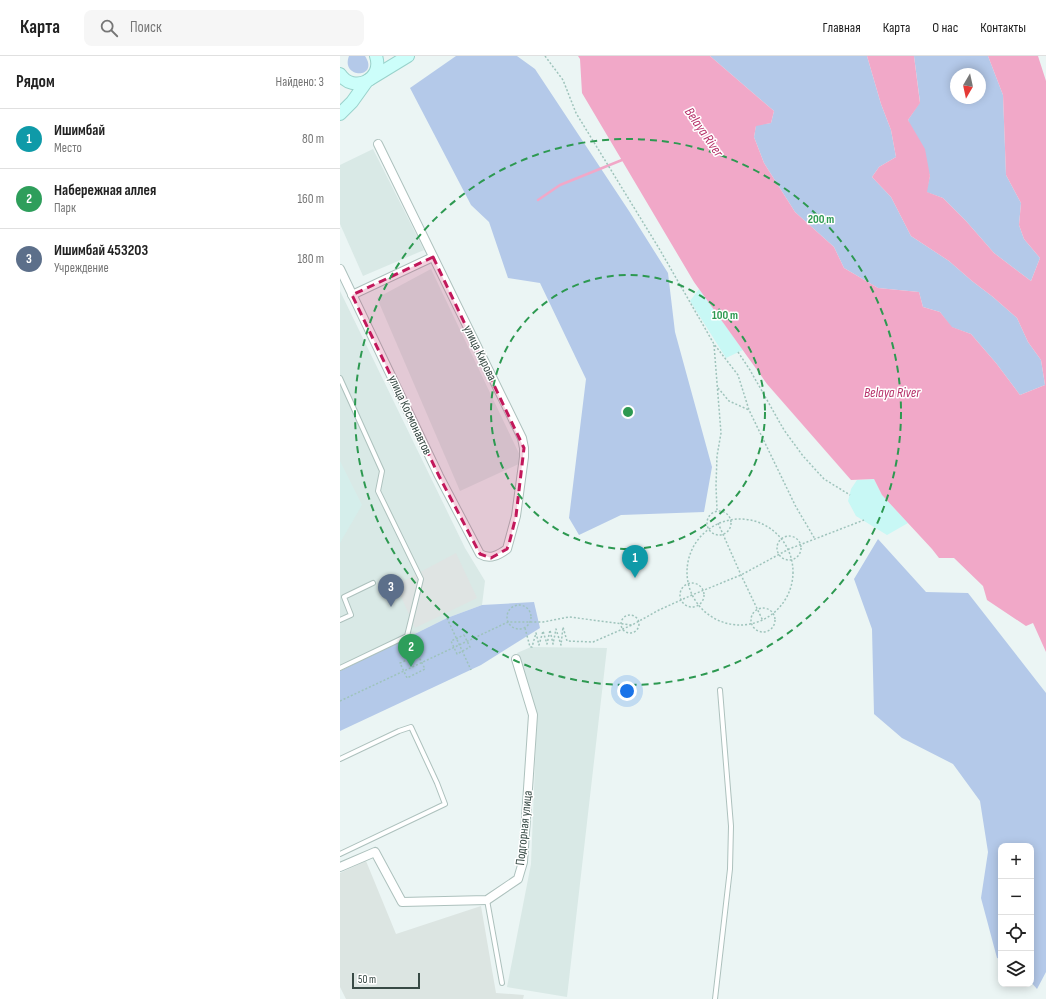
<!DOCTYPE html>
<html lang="ru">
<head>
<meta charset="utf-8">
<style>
  body { margin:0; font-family:"Sofia Sans Condensed",sans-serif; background:#f6f6f6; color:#222 }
  .controls { position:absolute; right:12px; bottom:12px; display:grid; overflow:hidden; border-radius:8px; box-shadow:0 2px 10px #0003 }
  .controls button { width:36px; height:36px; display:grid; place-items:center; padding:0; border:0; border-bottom:1px solid #e0e0e0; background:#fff; color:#222; font:20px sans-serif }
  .compass { position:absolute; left:610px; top:12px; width:36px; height:36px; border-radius:50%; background:#fff; box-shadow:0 2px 10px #0003; rotate:189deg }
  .scale { position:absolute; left:12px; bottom:10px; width:68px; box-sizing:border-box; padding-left:4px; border:2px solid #384a45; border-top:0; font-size:11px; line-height:14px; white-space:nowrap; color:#384a45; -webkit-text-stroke:3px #fff; paint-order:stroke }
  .you { position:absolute; left:287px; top:635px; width:14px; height:14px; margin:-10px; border:3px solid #fff; border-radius:50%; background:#1a73e8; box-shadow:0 0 0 6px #1a73e833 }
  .badge { display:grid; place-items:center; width:26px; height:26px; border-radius:50%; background:#21833e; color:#fff; font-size:13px; font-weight:700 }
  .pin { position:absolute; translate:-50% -33px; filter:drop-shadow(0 1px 2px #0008) }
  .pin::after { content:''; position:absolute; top:21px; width:14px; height:12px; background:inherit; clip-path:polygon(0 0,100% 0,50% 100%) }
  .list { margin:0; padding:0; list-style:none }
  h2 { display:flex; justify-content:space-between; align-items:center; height:52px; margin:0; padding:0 16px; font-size:17px }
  h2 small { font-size:13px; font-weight:400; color:#767676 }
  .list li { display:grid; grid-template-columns:26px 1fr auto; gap:12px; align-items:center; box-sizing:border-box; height:60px; padding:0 16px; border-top:1px solid #e0e0e0 }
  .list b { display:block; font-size:15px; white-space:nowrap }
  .list p { margin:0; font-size:13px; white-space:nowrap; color:#767676 }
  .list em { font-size:13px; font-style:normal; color:#767676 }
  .icon { flex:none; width:22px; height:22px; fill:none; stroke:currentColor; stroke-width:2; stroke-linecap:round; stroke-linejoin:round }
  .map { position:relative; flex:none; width:706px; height:943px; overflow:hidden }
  header { display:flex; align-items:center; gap:24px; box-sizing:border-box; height:56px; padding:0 20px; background:#fff; border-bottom:1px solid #e0e0e0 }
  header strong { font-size:19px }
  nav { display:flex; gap:22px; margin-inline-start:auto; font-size:14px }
  .search { width:280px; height:36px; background:#f6f6f6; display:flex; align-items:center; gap:10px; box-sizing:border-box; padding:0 14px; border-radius:8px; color:#767676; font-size:15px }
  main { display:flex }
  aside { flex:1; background:#fff }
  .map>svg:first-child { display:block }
  .residential { fill:#d9e9e6 }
  .industrial { fill:#dce5e2 }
  .education { fill:#d5eeeb }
  .green { fill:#b4c9e9; fill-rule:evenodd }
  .sand { fill:#c8f8f5 }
  .parking { fill:#dfe4e3 }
  .water { fill:#f1a8c8 }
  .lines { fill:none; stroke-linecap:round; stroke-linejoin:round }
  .stream { stroke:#f1a8c8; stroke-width:2.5 }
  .lane-casing { stroke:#adc1bd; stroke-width:6 }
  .street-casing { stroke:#adc1bd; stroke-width:10 }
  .secondary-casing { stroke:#99d2cb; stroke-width:14 }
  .path { stroke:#9ec3bb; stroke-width:1.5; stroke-dasharray:2 2; stroke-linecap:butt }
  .lane { stroke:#fff; stroke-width:4 }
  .street { stroke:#fff; stroke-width:8 }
  .secondary { stroke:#ccfefa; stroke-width:12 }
  .marked { fill:#c2185b; fill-opacity:0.2; stroke:#c2185b; stroke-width:3; stroke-dasharray:8 5; stroke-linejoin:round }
  .ring { fill:none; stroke:#2d9951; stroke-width:2; stroke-dasharray:7 5 }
  .labels { text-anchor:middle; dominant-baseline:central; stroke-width:3; stroke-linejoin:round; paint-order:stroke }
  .street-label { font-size:13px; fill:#384a45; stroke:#fff }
  .water-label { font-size:14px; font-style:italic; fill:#b6316a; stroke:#fff }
  .centre { fill:#2d9951; stroke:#fff; stroke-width:2 }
  .ring-label { font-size:12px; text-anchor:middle; font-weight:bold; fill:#2d9951; stroke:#fff; stroke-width:3; stroke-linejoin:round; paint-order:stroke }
</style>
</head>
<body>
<header>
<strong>Карта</strong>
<div class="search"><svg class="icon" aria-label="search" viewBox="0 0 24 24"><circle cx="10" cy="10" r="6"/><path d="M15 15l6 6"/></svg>Поиск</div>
<nav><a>Главная</a><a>Карта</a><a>О нас</a><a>Контакты</a></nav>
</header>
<main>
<aside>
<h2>Рядом<small>Найдено: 3</small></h2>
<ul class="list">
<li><span class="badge" style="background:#0f9aa8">1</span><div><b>Ишимбай</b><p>Место</p></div><em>80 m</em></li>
<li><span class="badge" style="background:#2e9e5b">2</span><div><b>Набережная аллея</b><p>Парк</p></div><em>160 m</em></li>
<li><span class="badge" style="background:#5c6f8a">3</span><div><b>Ишимбай 453203</b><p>Учреждение</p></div><em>180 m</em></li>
</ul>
</aside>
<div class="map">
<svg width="706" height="943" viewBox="0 0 706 943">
  <rect width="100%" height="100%" fill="#ebf5f4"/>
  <!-- residential -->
  <g class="residential">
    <path d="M33,93L84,194L23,220L0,168V109Z"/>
    <path d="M91,213L183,406L120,435L37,242Z"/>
    <path d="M0,235L125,492L145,525L142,549L107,562L0,615Z"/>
    <path d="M191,591L267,592L227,941L167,931L191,808L197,659L177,597Z"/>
  </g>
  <!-- industrial -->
  <path class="industrial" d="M26,805L56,878L141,850L156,937L184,939L183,943H6L0,931V817Z"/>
  <!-- education -->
  <path class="education" d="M0,405L22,449L0,487Z"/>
  <!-- green -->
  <g class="green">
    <path d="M9,0H25C40,23 0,23 9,0Z"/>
    <path d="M116,0H177L195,13L289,155L328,217L335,276L372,411L364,456L281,459L239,479L229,462L246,323L200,227L168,222L149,166L131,149L70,32Z"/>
    <path d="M370,0H527L541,48L551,74L556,101L539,111L532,121L551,141L571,180L609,205L632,225L653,241L677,262L688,286L701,304L705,329L680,339L656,307L631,278L611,271L600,256L583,251L579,236L538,232L504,212L494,191L455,156L424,107L414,81L416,69L431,67L434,55Z"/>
    <path d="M574,0H648L663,39L666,119L681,147L679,169L684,183L700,202L691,225L654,197L626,165L603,142L586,136L590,120L568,64L580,46ZM616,18H640V42H616Z"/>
    <path d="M538,483L586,536L628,537L706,637V916L697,933L691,926V790H661V903L657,902L641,842L648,796L640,745L613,708L562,682L534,658L532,573L514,523Z"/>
    <path d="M194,546L200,572L141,609L0,675V615L107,562L142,549Z"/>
  </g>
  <!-- sand -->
  <g class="sand">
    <path d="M359,233L403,294L386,302L350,245Z"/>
    <path d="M534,423L542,439L568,467L547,479L516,460L508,445L511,433L517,424Z"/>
  </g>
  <!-- parking -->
  <path class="parking" d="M116,497L137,542L75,572L56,529Z"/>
  <!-- water -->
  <path class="water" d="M238,0H370L434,55L431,67L416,70L414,81L424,107L455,156L494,191L504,212L538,232L579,236L583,251L600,256L612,271L631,278L656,307L680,339L705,329L701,304L688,286L677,262L653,241L632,225L609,205L571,180L551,141L532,121L539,111L556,101L551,74L541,48L527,0H574L580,47L568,64L585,93L590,120L587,136L603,142L626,165L654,197L691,225L700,202L684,183L679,169L681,147L666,119L663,39L648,0H698L706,25V596L693,567L686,570L647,544L643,530L614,502H599L592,493L542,439L534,423L511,424L427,328L354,226L242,37L240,3Z"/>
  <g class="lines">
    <!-- stream -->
    <path class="stream" d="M198,144L220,129L282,104"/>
    <!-- lane casing -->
    <g class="lane-casing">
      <g id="lane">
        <path d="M0,322L42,415L38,435L81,523L67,580L0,612"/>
        <path d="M0,564L11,559L4,541L33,527"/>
        <path d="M0,703L59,675L71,671L97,727L105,748L0,798"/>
        <path d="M147,844L162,927"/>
        <path d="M375,943L390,813L391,770L380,634"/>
      </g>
    </g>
    <!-- street casing -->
    <g class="street-casing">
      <g id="street">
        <path d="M0,213L99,420L140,498C150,504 159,499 167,493L176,460L184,401V392L182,382L38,88"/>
        <path d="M12,239L93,201"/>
        <path d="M0,811L35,796L62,846L147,844L178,823L183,806L193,659L176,603"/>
      </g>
    </g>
    <!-- secondary casing -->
    <g class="secondary-casing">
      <g id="secondary">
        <path d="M0,18C13,38 44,24 36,0"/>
        <path d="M0,58L12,46L27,25L68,0"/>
      </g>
    </g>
    <!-- path -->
    <g class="path">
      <path d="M205,0L223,24L236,57L320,194L374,288L398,319L409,354L456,451L475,483"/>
      <path d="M374,289L381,377L377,400L376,430L377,454"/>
      <path d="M398,296L410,314L444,374L463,400L484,423L510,439"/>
      <path d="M378,332L389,345L409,354"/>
      <circle cx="379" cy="467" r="12"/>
      <circle cx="400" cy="516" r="53"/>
      <path d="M378,467L401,519L423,565"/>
      <circle cx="449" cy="492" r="12"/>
      <circle cx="352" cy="539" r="12"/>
      <circle cx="179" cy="561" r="12"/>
      <circle cx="423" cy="564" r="12"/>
      <circle cx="290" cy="568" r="9"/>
      <path d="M107,562L131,614"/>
      <path d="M185,572L190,591H192L196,577L199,589L203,575L207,588L210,574L213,588L216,573L221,589L223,571L227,585L253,586L292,569"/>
      <path d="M124,579L130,591L117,598L111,585Z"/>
      <path d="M78,599L85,613L67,622L60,607Z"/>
      <path d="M0,645L168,566H203L229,561L292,569L319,554L352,539L401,519L449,493L524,464"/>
    </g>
    <!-- lane -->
    <use href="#lane" class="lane"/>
    <!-- street -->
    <use href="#street" class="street"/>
    <!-- secondary -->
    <use href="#secondary" class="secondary"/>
  </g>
  <!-- marked area -->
  <path class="marked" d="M93,201L184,392L176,460L169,488L167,493L151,502L140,498L99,420L12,239Z"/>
  <!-- distance rings -->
  <g class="ring">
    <circle cx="288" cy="356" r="137"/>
    <circle cx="288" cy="356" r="273"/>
  </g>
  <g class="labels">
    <!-- street labels -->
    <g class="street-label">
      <text transform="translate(140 297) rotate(64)">улица Кирова</text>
      <text transform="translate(70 359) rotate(65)">улица Космонавтов</text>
      <text transform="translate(184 772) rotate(-84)">Подгорная улица</text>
    </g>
    <!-- water labels -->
    <g class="water-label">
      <text transform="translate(364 76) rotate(55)">Belaya River</text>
      <text x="552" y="336">Belaya River</text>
    </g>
  </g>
  <circle cx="288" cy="356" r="6" class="centre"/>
  <g class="ring-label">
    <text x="481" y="167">200 m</text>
    <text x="385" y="263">100 m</text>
  </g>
</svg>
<div class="controls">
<button>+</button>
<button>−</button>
<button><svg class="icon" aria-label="locate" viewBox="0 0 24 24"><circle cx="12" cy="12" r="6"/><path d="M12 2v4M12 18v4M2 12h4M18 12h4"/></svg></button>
<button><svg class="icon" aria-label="layers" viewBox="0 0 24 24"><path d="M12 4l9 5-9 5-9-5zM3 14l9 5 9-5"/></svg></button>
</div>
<svg class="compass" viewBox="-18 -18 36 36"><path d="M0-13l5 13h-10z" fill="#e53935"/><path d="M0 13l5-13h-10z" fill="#767676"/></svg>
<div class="scale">50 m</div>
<div class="you"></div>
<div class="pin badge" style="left:295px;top:522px;background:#0f9aa8">1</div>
<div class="pin badge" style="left:71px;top:611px;background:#2e9e5b">2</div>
<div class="pin badge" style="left:51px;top:551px;background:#5c6f8a">3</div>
</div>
</main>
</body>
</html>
